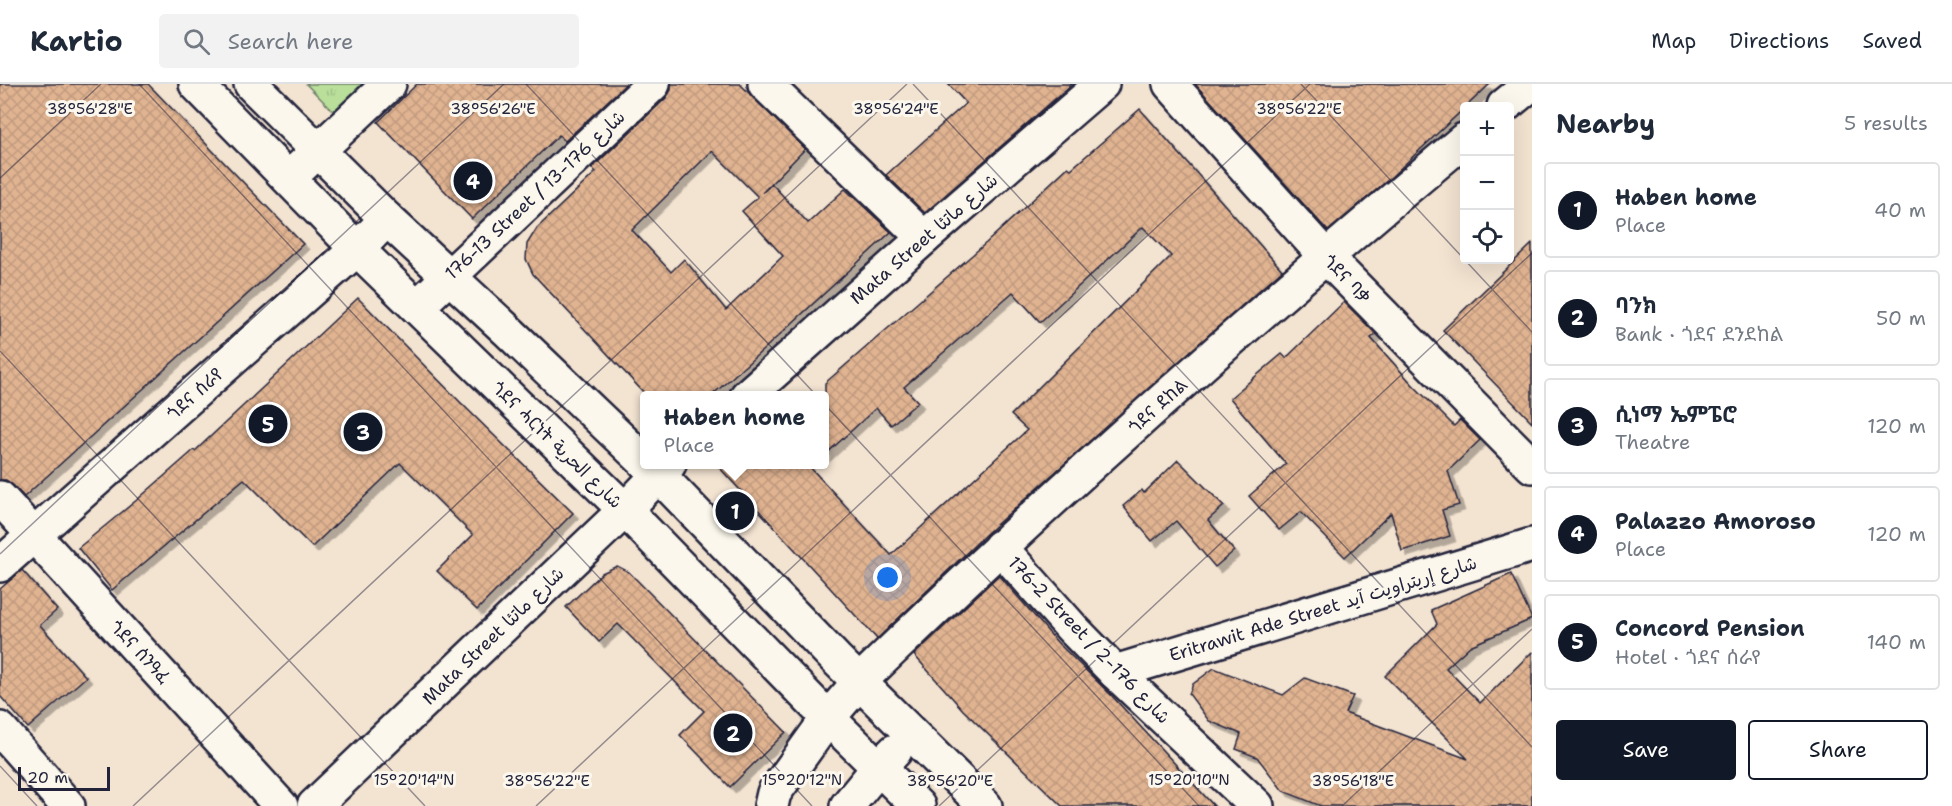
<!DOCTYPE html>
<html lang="en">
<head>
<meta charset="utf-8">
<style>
  body { margin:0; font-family:"Shantell Sans","Playpen Sans Arabic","Noto Sans Ethiopic",sans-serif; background:#f2f2f3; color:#1f2937 }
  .controls { position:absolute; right:18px; top:18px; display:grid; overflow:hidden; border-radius:6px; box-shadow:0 6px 24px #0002 }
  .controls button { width:54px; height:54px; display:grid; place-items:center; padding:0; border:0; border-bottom:2px solid #e0e1e3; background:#fff; color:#1f2937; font:30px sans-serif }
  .scale { position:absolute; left:18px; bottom:15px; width:92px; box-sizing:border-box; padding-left:6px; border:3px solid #22223b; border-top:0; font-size:16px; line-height:21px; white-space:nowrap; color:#22223b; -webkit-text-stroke:4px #fbf7ec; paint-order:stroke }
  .you { position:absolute; left:888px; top:494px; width:21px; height:21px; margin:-15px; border:4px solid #fff; border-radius:50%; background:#1a73e8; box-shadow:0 0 0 9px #1a73e833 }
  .badge { display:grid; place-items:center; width:39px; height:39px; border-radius:50%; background:#111827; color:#fff; font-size:20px; font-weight:700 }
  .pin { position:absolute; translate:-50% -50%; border:3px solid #fff; box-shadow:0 2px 6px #0006 }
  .popup { position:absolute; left:640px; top:307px; width:189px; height:78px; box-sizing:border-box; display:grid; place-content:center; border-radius:6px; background:#fff; filter:drop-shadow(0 2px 4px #0005); font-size:20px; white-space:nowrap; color:#747a83 }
  .popup b { font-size:22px; color:#1f2937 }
  .popup::after { content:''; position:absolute; left:50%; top:100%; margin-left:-12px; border:12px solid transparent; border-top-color:#fff }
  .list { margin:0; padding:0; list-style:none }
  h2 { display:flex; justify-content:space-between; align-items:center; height:78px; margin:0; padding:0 24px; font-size:26px }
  h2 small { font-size:20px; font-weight:400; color:#747a83 }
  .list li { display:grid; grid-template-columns:39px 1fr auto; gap:18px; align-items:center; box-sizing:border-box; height:96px; margin:0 12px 12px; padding:0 12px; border:2px solid #e0e1e3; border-radius:6px }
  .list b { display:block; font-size:22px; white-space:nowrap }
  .list p { margin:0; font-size:20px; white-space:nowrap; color:#747a83 }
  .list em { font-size:20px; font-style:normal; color:#747a83 }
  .actions { display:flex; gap:12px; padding:18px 24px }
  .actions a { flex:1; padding:14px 0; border:2px solid #111827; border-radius:6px; text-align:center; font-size:21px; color:#111827 }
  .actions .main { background:#111827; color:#fff }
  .icon { flex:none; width:33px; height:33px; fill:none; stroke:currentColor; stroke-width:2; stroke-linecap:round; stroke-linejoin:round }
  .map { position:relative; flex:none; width:1532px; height:722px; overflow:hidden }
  header { display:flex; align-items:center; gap:36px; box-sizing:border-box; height:84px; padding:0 30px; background:#fff; border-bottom:2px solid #e0e1e3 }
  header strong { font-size:28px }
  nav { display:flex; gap:33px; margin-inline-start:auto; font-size:21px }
  .search { width:420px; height:54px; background:#f2f2f3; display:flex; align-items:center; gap:15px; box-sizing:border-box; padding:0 21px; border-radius:6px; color:#747a83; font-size:22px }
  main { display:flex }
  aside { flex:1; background:#fff }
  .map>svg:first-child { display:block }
  .grass { fill:url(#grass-tufts); stroke:#6e806a; stroke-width:1.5 }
  .building { fill:url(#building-cross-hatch); stroke:#22223b; stroke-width:1.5; fill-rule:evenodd; filter:url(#shadow) }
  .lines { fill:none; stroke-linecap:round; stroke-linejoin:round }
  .minor-casing { stroke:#22223b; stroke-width:38 }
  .major-casing { stroke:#22223b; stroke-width:38 }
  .minor { stroke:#fbf7ec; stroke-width:33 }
  .major { stroke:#fbf7ec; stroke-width:33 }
  .ticks { fill:none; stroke:#22223b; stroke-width:1.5; stroke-opacity:0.45 }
  .labels { text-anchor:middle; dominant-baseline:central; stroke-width:6; stroke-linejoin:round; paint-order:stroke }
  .street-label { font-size:18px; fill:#22223b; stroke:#fbf7ec }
  .ticks-label { font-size:15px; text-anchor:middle; fill:#22223b; stroke:#fbf7ec; stroke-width:6; stroke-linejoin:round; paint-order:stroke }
</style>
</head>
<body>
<header>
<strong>Kartio</strong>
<div class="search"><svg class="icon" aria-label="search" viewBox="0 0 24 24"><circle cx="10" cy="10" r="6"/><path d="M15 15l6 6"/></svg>Search here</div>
<nav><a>Map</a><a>Directions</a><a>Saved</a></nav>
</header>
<main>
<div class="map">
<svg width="1532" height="722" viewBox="0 0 1532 722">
  <defs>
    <pattern id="grass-tufts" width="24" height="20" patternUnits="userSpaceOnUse" patternTransform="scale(1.5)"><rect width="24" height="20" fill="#b9df9a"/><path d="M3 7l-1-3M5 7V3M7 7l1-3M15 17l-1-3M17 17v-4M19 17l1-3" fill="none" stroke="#9fbf86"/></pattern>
    <pattern id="building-cross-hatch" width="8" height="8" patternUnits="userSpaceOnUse" patternTransform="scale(1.5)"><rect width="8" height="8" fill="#e0b391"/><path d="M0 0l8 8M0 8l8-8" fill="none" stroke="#c09a7e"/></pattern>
    <filter id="shadow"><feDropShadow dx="5.5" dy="5.5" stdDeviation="0" flood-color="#0004"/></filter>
  </defs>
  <rect width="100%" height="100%" fill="#f3e3d1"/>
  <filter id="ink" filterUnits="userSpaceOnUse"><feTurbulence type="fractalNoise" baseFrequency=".0167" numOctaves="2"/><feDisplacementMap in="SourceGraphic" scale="12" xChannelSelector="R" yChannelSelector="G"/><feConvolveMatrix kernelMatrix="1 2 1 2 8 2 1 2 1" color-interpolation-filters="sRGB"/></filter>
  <g filter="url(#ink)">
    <!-- grass -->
    <path class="grass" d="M306,0H362L334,28Z"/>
    <!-- building -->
    <g class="building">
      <path d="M0,0H148L303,160L24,413L13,401L6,396H0Z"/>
      <path d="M417,0H626L565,57L559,51L472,135L378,38Z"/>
      <path d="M671,0H740L805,65L762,109L772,100L808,139L845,105L891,148L763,266L711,312H647L533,190L526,175L527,160L537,144L596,88L592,84L666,14L671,6ZM712,67L758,113L742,127L783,172L726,226L684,175L671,188L632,146Z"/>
      <path d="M948,0H1072L925,129L886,91L966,19Z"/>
      <path d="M1195,0H1490L1388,96L1328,147Z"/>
      <path d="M1140,25L1282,186L987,449L877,555L717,381H808L891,471L1027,346L1011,331L1171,172L1143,143L1040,238L1013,208L904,303L918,318L891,341L876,324L825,371V299L986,159L1068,83L1071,85Z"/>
      <path d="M1532,160V338L1443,246Z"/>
      <path d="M358,214L460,318L573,429L477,526L437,487L473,451L400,379L312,463L244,395L112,506L78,464L138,415L194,366L195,367Z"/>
      <path d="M1344,218L1376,250L1371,254L1412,300L1454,342L1460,336L1480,356L1448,387L1459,421L1442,426L1450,452L1402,467L1391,429L1345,473L1301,428L1279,446L1249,412L1286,380L1230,314L1282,270L1286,274Z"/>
      <path d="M1178,376L1224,422L1208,436L1234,467L1215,483L1176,437L1152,457L1123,422L1142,406L1144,409Z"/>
      <path d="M617,482L629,488L786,648L730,703L680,651L704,627L618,540L599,558L566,523L602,489Z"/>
      <path d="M22,486L57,526L40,541L86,593L28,644L0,612V505Z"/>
      <path d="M1511,490L1532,535L1470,562L1446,584L1480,619L1532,568V722H1321L1283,707L1257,673L1236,665L1241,650L1209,637L1189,610L1193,600L1214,584L1283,611L1305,594L1353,612L1345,629L1468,675L1385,592L1437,540L1431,526Z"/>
      <path d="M999,491L1057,558L1112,612L1214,722H1062L963,626L914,571Z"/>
    </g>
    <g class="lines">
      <!-- minor casing -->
      <g class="minor-casing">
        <g id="minor">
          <path d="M765,0L924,154"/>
          <path d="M1170,0L1325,172L1532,382"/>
          <path d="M1504,22L1531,0"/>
          <path d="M289,94L389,0"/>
          <path d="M417,223L653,0"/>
          <path d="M747,312L924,154L1102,0"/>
          <path d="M0,414L281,722"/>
          <path d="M1000,463L1072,544L1115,588L1257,722"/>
          <path d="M0,481L357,165L387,135"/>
          <path d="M1115,588L1532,461"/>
          <path d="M860,597C1054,409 1257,229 1464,56"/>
          <path d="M0,645L68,722"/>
          <path d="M314,722L625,426L669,380"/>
        </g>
      </g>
      <!-- major casing -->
      <g class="major-casing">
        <g id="major">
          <path d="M196,0L357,165L625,426L828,634L918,722"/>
          <path d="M251,0L387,135L508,247L645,378"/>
          <path d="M648,380L836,575L985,722"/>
          <path d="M771,722L774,709L828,634L860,597"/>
          <path d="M847,722L879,683L895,667"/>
        </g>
      </g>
      <!-- minor -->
      <use href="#minor" class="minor"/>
      <!-- major -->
      <use href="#major" class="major"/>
    </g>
  </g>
  <!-- ticks -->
  <path class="ticks" d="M139,0L812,722M526,0L1199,722M913,0L1532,663M1301,0L1532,248M0,94L101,0M0,267L425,722M0,470L504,0M0,682L37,722M133,722L907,0M536,722L1310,0M939,722L1532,169M1342,722L1532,545"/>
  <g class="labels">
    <!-- street labels -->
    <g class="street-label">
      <text transform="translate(535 111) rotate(-43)">176-13 Street / شارع 176-13</text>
      <text transform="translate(924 155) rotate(-41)">Mata Street شارع ماتئا</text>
      <text transform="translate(1347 195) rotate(46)">ጎደና ባቃ</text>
      <text transform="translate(195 310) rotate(-42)">ጎደና ሰራየ</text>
      <text transform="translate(1158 322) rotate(-42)">ጎደና ደከል</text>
      <text transform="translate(557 361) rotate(44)">ጎደና ሓርነት شارع الحرية</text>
      <text transform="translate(1323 525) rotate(-17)">Eritrawit Ade Street شارع إريتراويت آيد</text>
      <text transform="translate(493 552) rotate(-44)">Mata Street شارع ماتئا</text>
      <text transform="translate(1089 556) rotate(46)">176-2 Street / شارع 176-2</text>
      <text transform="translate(140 568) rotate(47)">ጎደና ሰንዓፈ</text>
    </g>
  </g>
  <g class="ticks-label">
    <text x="90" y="30">38°56'28"E</text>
    <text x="493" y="30">38°56'26"E</text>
    <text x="896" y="30">38°56'24"E</text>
    <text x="1299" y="30">38°56'22"E</text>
    <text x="414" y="701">15°20'14"N</text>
    <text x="802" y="701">15°20'12"N</text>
    <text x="1189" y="701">15°20'10"N</text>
    <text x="547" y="702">38°56'22"E</text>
    <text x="950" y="702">38°56'20"E</text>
    <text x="1353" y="702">38°56'18"E</text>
  </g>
</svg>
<div class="controls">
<button>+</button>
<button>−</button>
<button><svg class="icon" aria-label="locate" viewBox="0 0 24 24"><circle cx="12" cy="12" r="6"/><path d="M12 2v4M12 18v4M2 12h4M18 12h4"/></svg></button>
</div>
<div class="scale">20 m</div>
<div class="you"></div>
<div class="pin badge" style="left:735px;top:427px">1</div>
<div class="popup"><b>Haben home</b>Place</div>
<div class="pin badge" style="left:733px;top:649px">2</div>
<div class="pin badge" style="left:363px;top:348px">3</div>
<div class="pin badge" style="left:473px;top:97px">4</div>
<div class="pin badge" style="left:268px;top:340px">5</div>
</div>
<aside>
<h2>Nearby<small>5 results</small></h2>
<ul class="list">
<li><span class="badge">1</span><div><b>Haben home</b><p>Place</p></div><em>40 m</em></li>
<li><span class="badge">2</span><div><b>ባንክ</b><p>Bank · ጎደና ደንደከል</p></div><em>50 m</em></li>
<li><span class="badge">3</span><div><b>ሲነማ ኤምፔሮ</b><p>Theatre</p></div><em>120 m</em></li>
<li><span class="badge">4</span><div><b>Palazzo Amoroso</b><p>Place</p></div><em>120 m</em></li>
<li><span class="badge">5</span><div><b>Concord Pension</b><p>Hotel · ጎደና ሰራየ</p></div><em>140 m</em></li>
</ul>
<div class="actions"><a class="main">Save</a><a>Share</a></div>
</aside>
</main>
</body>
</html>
